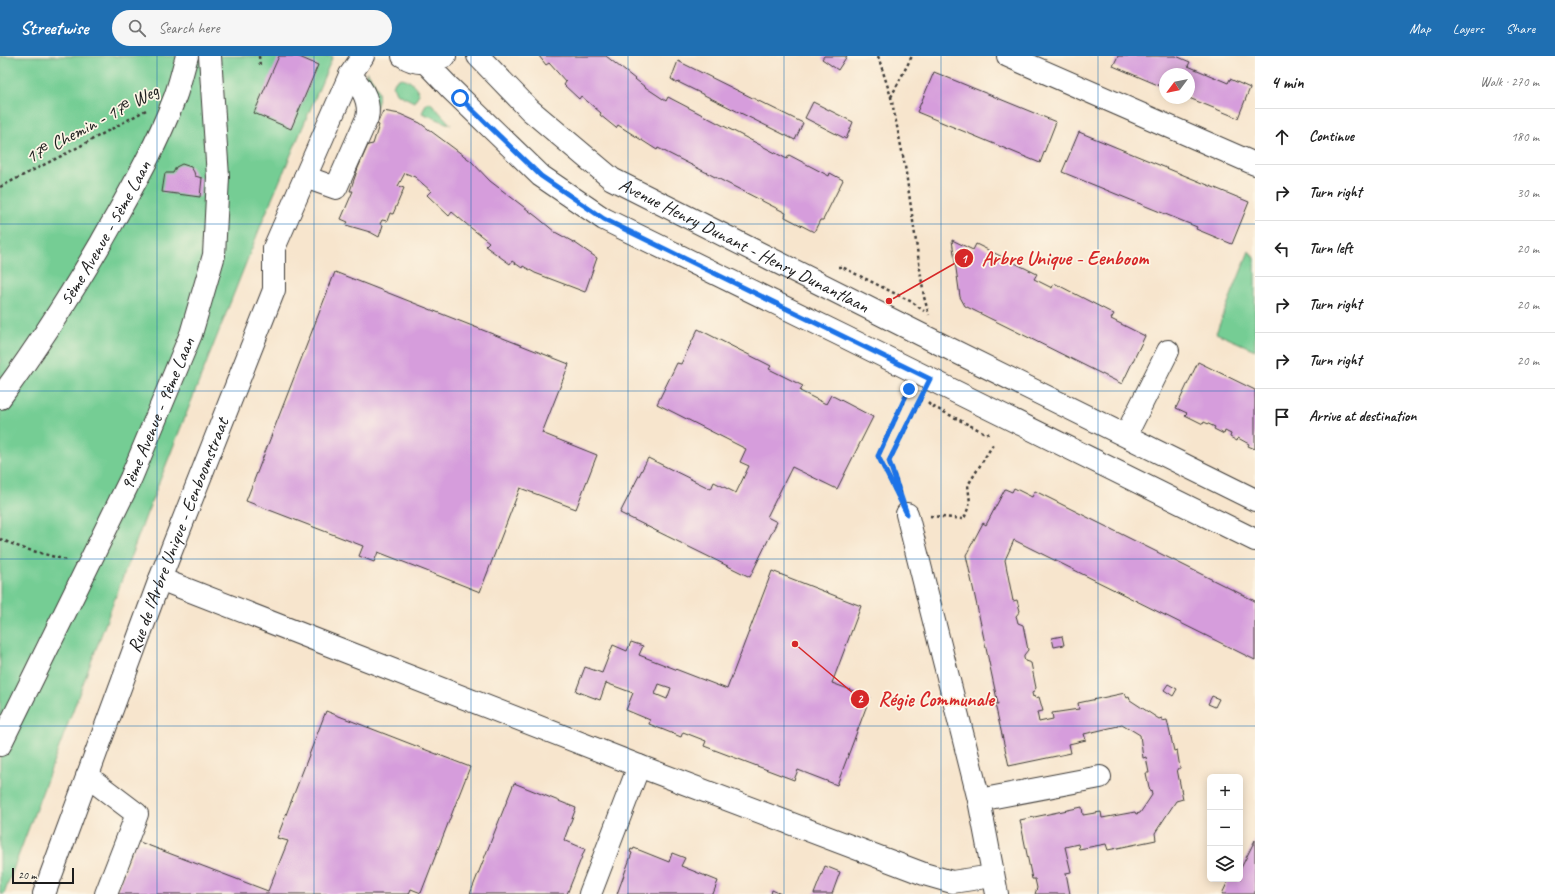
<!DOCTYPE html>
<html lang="en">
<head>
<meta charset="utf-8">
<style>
  body { margin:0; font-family:Caveat,sans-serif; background:#f6f6f6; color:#222 }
  .controls { position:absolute; right:12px; bottom:12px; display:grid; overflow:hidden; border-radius:6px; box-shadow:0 2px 10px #0003 }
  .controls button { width:36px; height:36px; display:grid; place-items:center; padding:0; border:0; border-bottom:1px solid #e0e0e0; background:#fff; color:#222; font:20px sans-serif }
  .compass { position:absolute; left:1159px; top:12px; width:36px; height:36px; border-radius:50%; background:#fff; box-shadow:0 2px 10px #0003; rotate:238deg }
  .scale { position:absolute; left:12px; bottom:10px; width:62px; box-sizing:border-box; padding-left:4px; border:2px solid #1c1c1c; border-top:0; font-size:11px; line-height:14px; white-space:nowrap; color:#1c1c1c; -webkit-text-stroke:3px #fcf5e5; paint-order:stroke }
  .stop { position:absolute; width:12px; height:12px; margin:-9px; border:3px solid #1a73e8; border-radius:50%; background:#fff }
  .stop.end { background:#1a73e8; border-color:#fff; box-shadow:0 1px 4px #0008 }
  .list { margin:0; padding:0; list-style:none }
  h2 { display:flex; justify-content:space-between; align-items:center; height:52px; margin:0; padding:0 16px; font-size:17px }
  h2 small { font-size:13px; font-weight:400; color:#767676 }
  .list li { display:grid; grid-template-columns:26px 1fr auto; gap:12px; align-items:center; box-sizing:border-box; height:56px; padding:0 16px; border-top:1px solid #e0e0e0 }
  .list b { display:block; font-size:15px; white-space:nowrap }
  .list em { font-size:13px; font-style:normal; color:#767676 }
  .icon { flex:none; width:22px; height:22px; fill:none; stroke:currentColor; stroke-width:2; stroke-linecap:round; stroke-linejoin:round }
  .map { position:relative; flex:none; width:1255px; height:838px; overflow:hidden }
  header { display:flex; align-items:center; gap:24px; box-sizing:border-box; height:56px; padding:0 20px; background:#1f6fb2; color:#fff }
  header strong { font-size:19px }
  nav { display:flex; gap:22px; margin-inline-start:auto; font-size:14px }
  .search { width:280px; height:36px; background:#f6f6f6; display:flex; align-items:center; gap:10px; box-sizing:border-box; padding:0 14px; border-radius:22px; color:#767676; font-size:15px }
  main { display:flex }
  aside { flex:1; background:#fff }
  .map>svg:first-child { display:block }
  .green { fill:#74cd94; stroke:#487458 }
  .building { fill:#d69ddc; fill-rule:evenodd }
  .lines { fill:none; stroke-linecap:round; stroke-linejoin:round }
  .minor-casing { stroke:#3d3a37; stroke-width:24 }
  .path { stroke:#3d3a37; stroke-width:2.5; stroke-dasharray:3 3; stroke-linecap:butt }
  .minor { stroke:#fff; stroke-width:22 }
  .route { stroke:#1a73e8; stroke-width:5 }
  .grid { fill:none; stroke:#1f6fb2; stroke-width:1; stroke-opacity:0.55 }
  .labels { text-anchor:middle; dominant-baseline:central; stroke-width:3.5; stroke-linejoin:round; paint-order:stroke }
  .street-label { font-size:19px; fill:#1c1c1c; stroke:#fcf5e5 }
  .leader { fill:none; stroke:#d62828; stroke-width:1.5 }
  .callout-dot { fill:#d62828; stroke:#fcf5e5; stroke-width:1.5 }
  .mark-label { font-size:12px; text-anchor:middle; font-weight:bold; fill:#fff }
  .callout-label { font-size:20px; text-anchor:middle; font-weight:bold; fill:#d62828; stroke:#fcf5e5; stroke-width:3.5; stroke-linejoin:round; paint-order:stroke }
</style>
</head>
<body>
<header>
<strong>Streetwise</strong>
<div class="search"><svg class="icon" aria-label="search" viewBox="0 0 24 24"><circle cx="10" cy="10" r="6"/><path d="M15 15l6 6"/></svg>Search here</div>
<nav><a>Map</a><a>Layers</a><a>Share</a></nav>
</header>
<main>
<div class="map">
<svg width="1255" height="838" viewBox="0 0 1255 838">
  <rect width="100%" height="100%" fill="#fcf5e5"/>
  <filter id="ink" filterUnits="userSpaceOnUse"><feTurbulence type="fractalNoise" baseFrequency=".025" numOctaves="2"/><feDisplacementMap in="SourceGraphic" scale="8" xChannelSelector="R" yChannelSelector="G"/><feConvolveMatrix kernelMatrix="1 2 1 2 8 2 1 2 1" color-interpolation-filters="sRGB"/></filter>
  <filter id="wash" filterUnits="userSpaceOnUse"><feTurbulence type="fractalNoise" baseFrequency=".012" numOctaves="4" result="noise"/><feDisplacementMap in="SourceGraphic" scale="16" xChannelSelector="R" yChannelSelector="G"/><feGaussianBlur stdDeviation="0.9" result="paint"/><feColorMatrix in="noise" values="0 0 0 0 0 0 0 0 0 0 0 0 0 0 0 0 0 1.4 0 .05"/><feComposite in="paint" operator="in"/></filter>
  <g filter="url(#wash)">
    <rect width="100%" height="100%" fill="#f7e5cd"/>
    <!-- green -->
    <g class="green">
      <path d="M0,0H333L263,164L147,457L4,838H0Z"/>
      <path d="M367,15C376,30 383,37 375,54L365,21Z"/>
      <path d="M401,22C409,23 417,30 419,38L414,46L396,37L393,30L395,25Z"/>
      <path d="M429,46L432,48L451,69L422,57L426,48Z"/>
      <path d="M1249,195L1255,202V294L1216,277Z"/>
    </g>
    <g id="blocks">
      <!-- building -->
      <g class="building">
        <path d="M279,0H297L318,9L291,73L254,57Z"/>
        <path d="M539,0H606L645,31L666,45L668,41L787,103L789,99L829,120L830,117L843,124L823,164H820L814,176L785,161L786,157L658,92L657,94L618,69L616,72L600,59L601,57L581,40L579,43L564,29L566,26L549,7L546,9Z"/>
        <path d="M824,0H847L838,14L822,3Z"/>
        <path d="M1118,0H1176L1190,6L1188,10L1228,27L1230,23L1250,32L1238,62L1189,42V18H1165V32L1113,10Z"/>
        <path d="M678,5L803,67L795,84L678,26L677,27L671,23Z"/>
        <path d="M934,16L1056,66L1040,107L917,56Z"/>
        <path d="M813,46L853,66L846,83L805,62Z"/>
        <path d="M383,55L400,58L420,67L471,105L490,125L537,161L555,176L575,187L597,202L585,236L535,217L523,210L522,212L512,205L510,208L485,190L489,186L471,172L452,156L449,160L427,139L431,135L415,121L405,117L398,130L404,132L393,158L390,157L387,165L382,164L380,168L383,169L379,181L370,176L346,169L348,166L341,163L353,135H350L358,112L368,89L373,88L379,69L377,68Z"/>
        <path d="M1079,76L1249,146L1232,188L1196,173L1197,171L1062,116Z"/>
        <path d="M182,108L191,111L194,116L195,120L202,122L200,141L162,136L165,117H173L176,111Z"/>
        <path d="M952,184L973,194L976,188L1037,218L1034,223L1052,232L1054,227L1114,258L1111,263L1145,280L1122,328L965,250L960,241Z"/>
        <path d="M335,216L569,308L542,377L597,399L576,453L520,432L480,536L378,496L374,506L359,500L363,490L246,445Z"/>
        <path d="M698,273L771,310L769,313L803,330L800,335L826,348L831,339L873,361L837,433L792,411L767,461L777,466L750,521L620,457L648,402L711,433L714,426L736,437L749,410L740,406L746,393L657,348L677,307L681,308Z"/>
        <path d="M1198,306L1255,334V393L1248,390L1249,388L1238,382L1237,385L1230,381L1231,378L1225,375L1224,378L1214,373L1215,371L1204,366L1203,368L1185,359L1187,357L1176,352Z"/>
        <path d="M1014,432L1032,441L1035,435L1255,545V604L1014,484L1005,504L1013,545L1017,544L1020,555L1016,560L1017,563L1018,567L1023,569L1028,594L1024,599V602L1025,605L1031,607L1036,632L1032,637L1033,641L1034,640L1035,642L1039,641L1043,655L1037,656L1039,666L1053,663L1052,657L1079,653L1078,647L1125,637L1127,642L1129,641L1130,644L1159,663L1162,662V665L1167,664L1174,695L1177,694L1180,712L1177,713L1183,743L1176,745L1155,777L1156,784L1108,794L1106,788L1079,793L1078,788L1065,791L1071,816L1066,817L1070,838H1035L1037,832L1035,823H1032L1020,764L1082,751L1083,759L1101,756L1102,762L1135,756L1136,758L1140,757L1152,739L1151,735L1150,736L1146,717H1149L1146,701L1143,702L1140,679L1122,668L1118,669V670L1084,678L1086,684L1069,688L1071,697L1009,710L995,648H998L966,499L983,467L986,469L1005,433L1012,436Z"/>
        <path d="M772,515L861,550L832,627L870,641L837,729L798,714L794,724L704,690L706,685L683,676L681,681L649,668L650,664L626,654L633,637L606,627L600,644L576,635L585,611L602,617L613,589L627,595L631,586L643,590L639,599L727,633ZM659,628L671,632L667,643L655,638Z"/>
        <path d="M1062,580L1064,589L1054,591L1052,582Z"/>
        <path d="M1168,628L1177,633L1173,640L1164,634Z"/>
        <path d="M1212,640L1219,643L1215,651L1208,648Z"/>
        <path d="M326,655L470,711L421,837L411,833L409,838H116L137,785L268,835L288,785L277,782Z"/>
        <path d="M514,727L576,752L564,784L585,793L567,838H470Z"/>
        <path d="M1255,784V838H1222L1229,823H1240V814Z"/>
        <path d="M634,792L669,806L672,797L685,802L681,810L718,825L713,838H617L632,797L630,796L631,793L633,794Z"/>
        <path d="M825,810L840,816L832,838H814Z"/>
        <path d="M772,834L781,838H771Z"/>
      </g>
    </g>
  </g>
  <g filter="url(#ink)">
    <use href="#blocks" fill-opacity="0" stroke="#3d3a37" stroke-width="1"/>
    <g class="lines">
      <!-- minor casing -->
      <g class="minor-casing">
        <g id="minor">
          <path d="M403,0C416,9 431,7 445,0"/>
          <path id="s1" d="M478,0L530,54L612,123L922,279L1255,444"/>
          <path d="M1008,0L1255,108"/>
          <path d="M426,7L450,32L541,120L604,163L843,280L1255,484"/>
          <path d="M305,121L336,132L367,62C371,45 361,30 350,19"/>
          <path id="s2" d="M0,342C37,292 70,240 101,187C128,139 156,92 175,41C180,27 183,13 187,0"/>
          <path d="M1126,379L1168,295"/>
          <path d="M907,458L979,744L997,838"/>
          <path d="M160,523L639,710L924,818L952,826L993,820"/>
          <path id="s3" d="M0,689L131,422L191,278L214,199L218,121L210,0"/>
          <path d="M87,720L137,758L106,838"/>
          <path d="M979,744L1100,721"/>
          <path id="s4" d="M44,838L160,523L274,234V192L350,19L363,0"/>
          <path d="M590,838L639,710"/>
        </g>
      </g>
      <!-- path -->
      <g class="path">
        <path d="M259,0L260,10"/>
        <path d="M878,0L891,41L905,110L924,241L929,259"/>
        <path d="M891,41L912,0"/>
        <path d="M0,131L73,94L146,54"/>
        <path d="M838,211H842L912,246L924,255"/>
        <path d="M928,347L930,349L983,376L989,378"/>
        <path d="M901,438L889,405L921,343"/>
        <path d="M898,440L878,400L908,336"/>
        <path d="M930,460L964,463L970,447L968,429L994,387"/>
        <path d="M0,483L22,492L66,504"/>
      </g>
      <!-- minor -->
      <use href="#minor" class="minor"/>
    </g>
  </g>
  <g class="lines" filter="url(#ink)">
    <!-- route -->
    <path class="route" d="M460,42L541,120L604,163L930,323L889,405L907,458L878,400L909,333"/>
  </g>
  <!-- grid -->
  <path class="grid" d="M157,0V838M314,0V838M471,0V838M628,0V838M784,0V838M941,0V838M1098,0V838M0,168H1255M0,335H1255M0,503H1255M0,670H1255"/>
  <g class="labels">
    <!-- street labels -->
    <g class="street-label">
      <text transform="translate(92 68) rotate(-28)">17ᵉ Chemin - 17ᵉ Weg</text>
      <text stroke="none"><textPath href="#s2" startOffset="196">5ème Avenue - 5ème Laan</textPath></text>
      <text stroke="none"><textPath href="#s1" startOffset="330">Avenue Henry Dunant - Henry Dunantlaan</textPath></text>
      <text stroke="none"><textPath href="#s3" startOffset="367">9ème Avenue - 9ème Laan</textPath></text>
      <text stroke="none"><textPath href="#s4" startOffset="383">Rue de l'Arbre Unique - Eenboomstraat</textPath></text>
    </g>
  </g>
  <!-- callouts -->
  <path class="leader" d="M889 245L964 202M795 588L860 643"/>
  <g class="callout-dot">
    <circle cx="889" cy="245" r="4"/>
    <circle cx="795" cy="588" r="4"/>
    <circle cx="964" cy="202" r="10"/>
    <circle cx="860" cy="643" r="10"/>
  </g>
  <g class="mark-label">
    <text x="964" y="207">1</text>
    <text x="860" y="647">2</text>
  </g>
  <g class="callout-label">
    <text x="1065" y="209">Arbre Unique - Eenboom</text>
    <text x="936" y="650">Régie Communale</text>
  </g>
</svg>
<div class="controls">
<button>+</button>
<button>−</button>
<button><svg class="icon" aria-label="layers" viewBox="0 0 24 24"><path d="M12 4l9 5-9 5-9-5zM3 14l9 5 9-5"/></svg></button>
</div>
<svg class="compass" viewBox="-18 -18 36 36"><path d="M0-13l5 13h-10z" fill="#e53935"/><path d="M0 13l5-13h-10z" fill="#767676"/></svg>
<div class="scale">20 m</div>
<div class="stop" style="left:460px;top:42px"></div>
<div class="stop end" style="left:909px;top:333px"></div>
</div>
<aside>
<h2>4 min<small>Walk · 270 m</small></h2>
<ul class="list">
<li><svg class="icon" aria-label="ahead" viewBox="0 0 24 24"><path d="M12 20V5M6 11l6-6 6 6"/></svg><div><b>Continue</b></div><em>180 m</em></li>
<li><svg class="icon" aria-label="right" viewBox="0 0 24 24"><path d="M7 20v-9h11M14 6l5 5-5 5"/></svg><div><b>Turn right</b></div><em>30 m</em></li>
<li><svg class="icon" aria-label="left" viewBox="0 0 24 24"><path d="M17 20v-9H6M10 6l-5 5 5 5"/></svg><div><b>Turn left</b></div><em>20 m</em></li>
<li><svg class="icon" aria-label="right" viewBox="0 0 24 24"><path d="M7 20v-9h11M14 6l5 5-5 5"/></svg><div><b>Turn right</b></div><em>20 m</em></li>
<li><svg class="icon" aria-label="right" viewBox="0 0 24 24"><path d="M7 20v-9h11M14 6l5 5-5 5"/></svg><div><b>Turn right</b></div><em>20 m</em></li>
<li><svg class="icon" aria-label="arrive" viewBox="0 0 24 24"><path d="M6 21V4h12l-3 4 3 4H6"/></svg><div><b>Arrive at destination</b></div></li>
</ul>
</aside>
</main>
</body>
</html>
